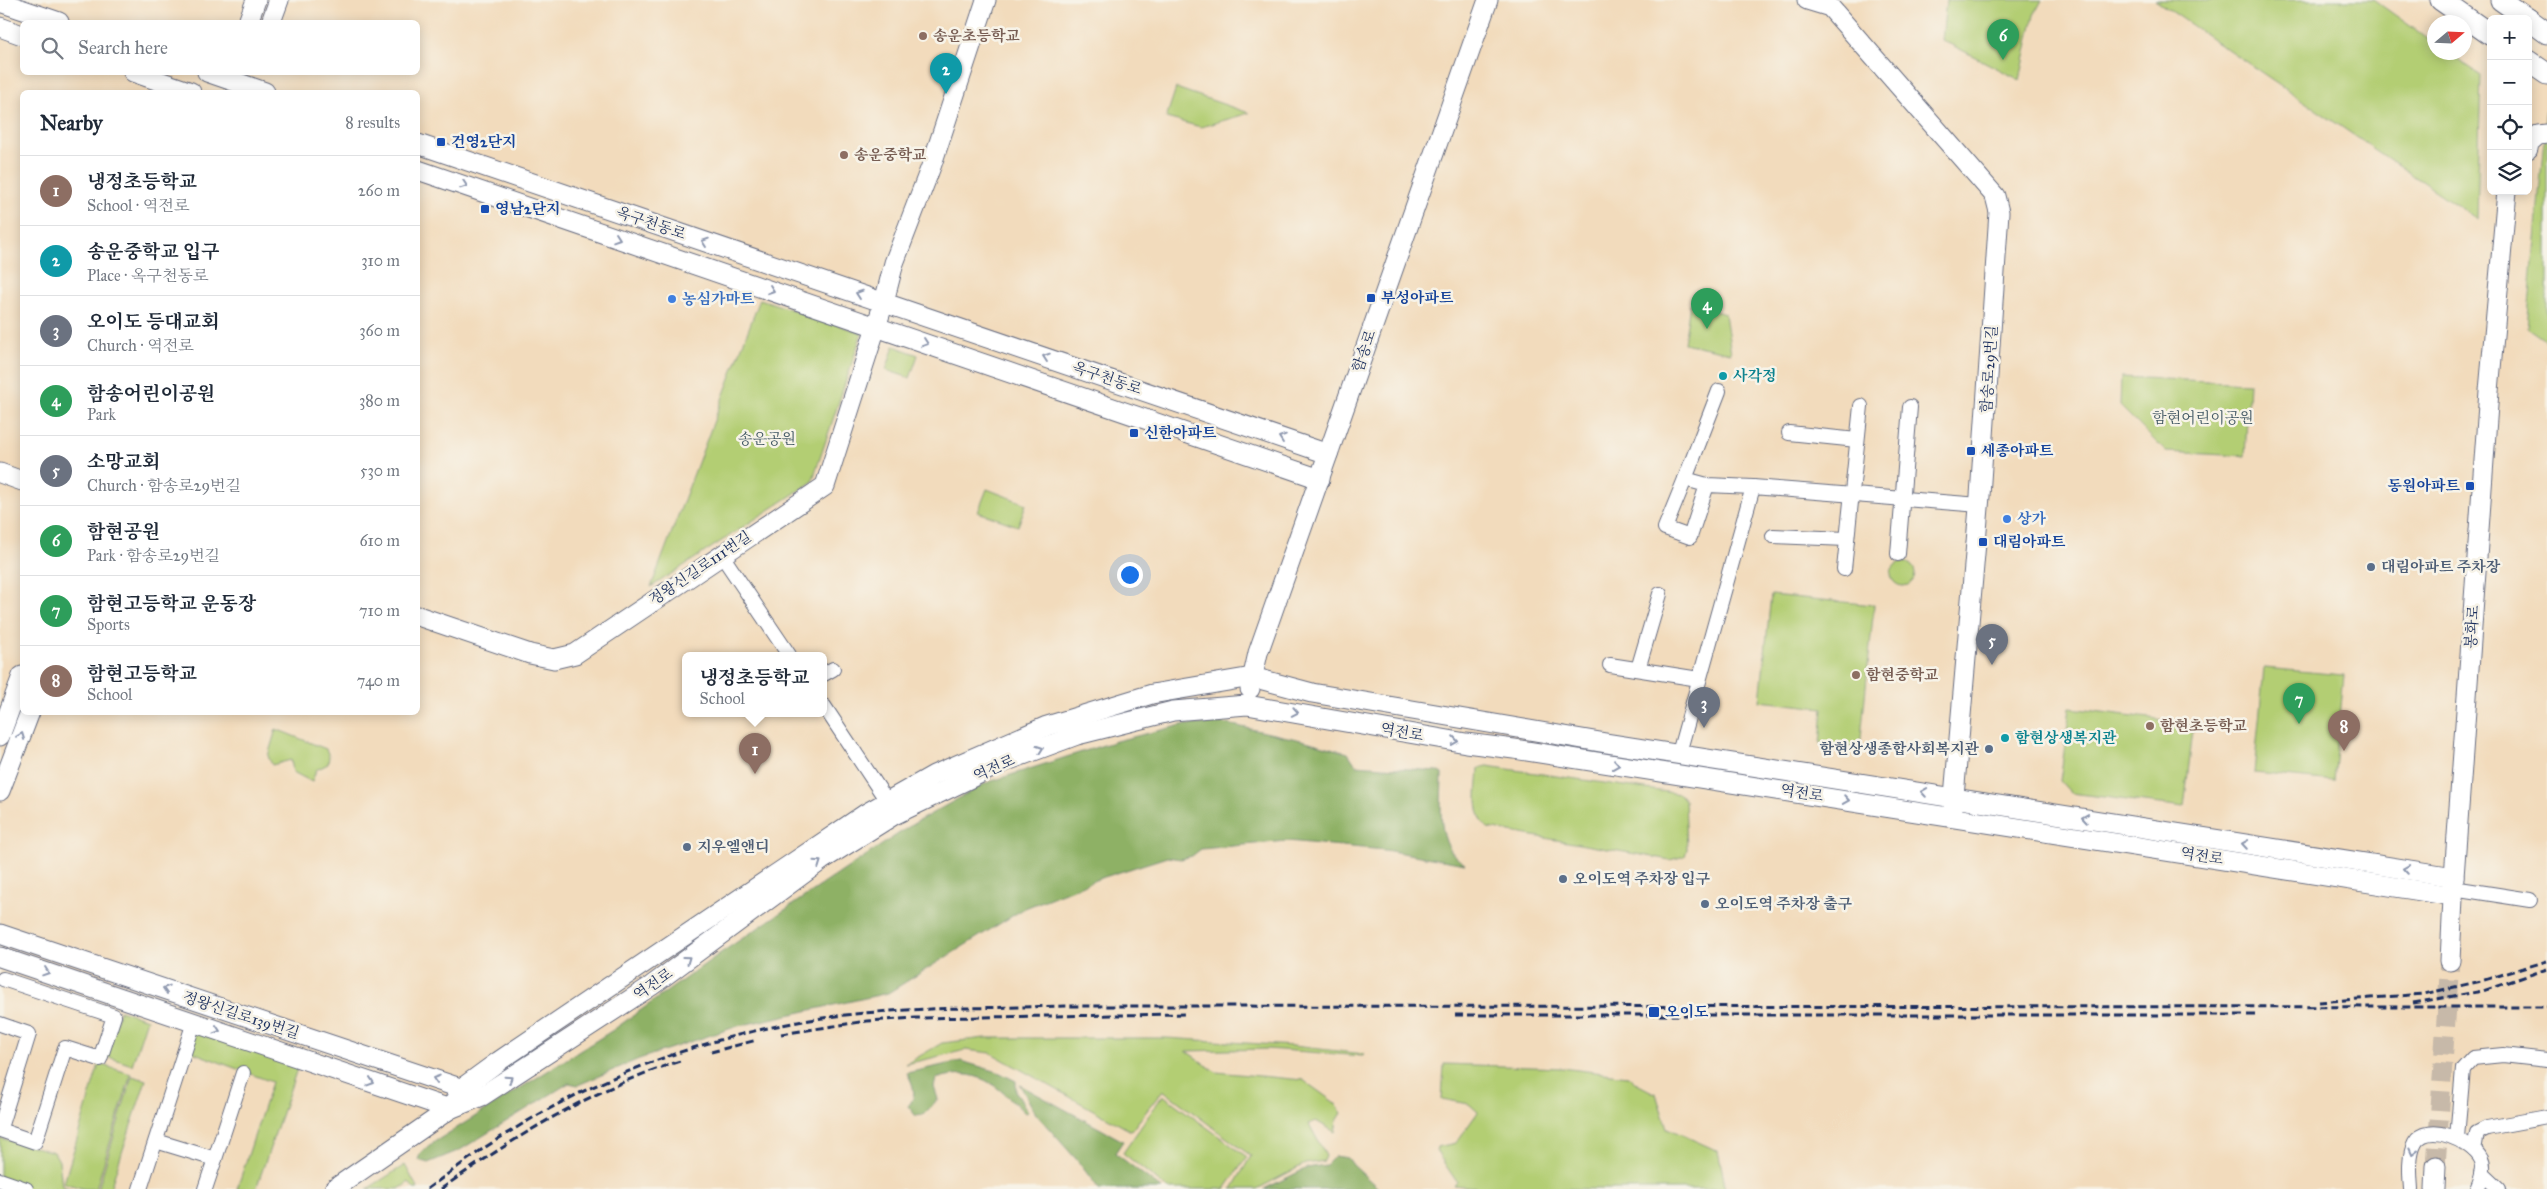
<!DOCTYPE html>
<html lang="en">
<head>
<meta charset="utf-8">
<style>
  body { margin:0; font-family:"IM FELL Great Primer","Noto Serif KR",serif; background:#f6f6f7; color:#1f2937 }
  .controls { position:absolute; right:15px; top:15px; display:grid; overflow:hidden; border-radius:8px; box-shadow:0 2px 12px #0003 }
  .controls button { width:45px; height:45px; display:grid; place-items:center; padding:0; border:0; border-bottom:1px solid #e0e1e3; background:#fff; color:#1f2937; font:25px sans-serif }
  .compass { position:absolute; left:2427px; top:15px; width:45px; height:45px; border-radius:50%; background:#fff; box-shadow:0 2px 12px #0003; rotate:71deg }
  .you { position:absolute; left:1129px; top:574px; width:18px; height:18px; margin:-12px; border:4px solid #fff; border-radius:50%; background:#1a73e8; box-shadow:0 0 0 8px #1a73e833 }
  .badge { display:grid; place-items:center; width:32px; height:32px; border-radius:50%; background:#1f6fb2; color:#fff; font-size:16px; font-weight:700 }
  .pin { position:absolute; translate:-50% -41px; filter:drop-shadow(0 1px 2px #0008) }
  .pin::after { content:''; position:absolute; top:26px; width:18px; height:15px; background:inherit; clip-path:polygon(0 0,100% 0,50% 100%) }
  .popup { position:absolute; left:682px; top:652px; width:145px; height:65px; box-sizing:border-box; display:grid; place-content:center; border-radius:8px; background:#fff; filter:drop-shadow(0 1px 4px #0005); font-size:16px; white-space:nowrap; color:#747a83 }
  .popup b { font-size:19px; color:#1f2937 }
  .popup::after { content:''; position:absolute; left:50%; top:100%; margin-left:-10px; border:10px solid transparent; border-top-color:#fff }
  .list { margin:0; padding:0; list-style:none }
  h2 { display:flex; justify-content:space-between; align-items:center; height:65px; margin:0; padding:0 20px; font-size:21px }
  h2 small { font-size:16px; font-weight:400; color:#747a83 }
  .list li { display:grid; grid-template-columns:32px 1fr auto; gap:15px; align-items:center; box-sizing:border-box; height:70px; padding:0 20px; border-top:1px solid #e0e1e3 }
  .list b { display:block; font-size:19px; white-space:nowrap }
  .list p { margin:0; font-size:16px; white-space:nowrap; color:#747a83 }
  .list em { font-size:16px; font-style:normal; color:#747a83 }
  .icon { flex:none; width:28px; height:28px; fill:none; stroke:currentColor; stroke-width:2; stroke-linecap:round; stroke-linejoin:round }
  .map { position:relative; flex:none; width:2547px; height:1189px; overflow:hidden }
  .search { position:absolute; background:#fff; box-shadow:0 2px 12px #0003; left:20px; top:20px; width:400px; height:55px; display:flex; align-items:center; gap:12px; box-sizing:border-box; padding:0 18px; border-radius:8px; color:#747a83; font-size:19px }
  .panel { position:absolute; background:#fff; box-shadow:0 2px 12px #0003; left:20px; top:90px; width:400px; height:625px; border-radius:8px }
  .map>svg:first-child { display:block }
  .green { fill:#b3ce73; stroke:#677e68 }
  .forest { fill:#8eb165; stroke:#547062 }
  .lines { fill:none; stroke-linecap:round; stroke-linejoin:round }
  .secondary-tunnel { stroke:#c7b9a9; stroke-width:19; stroke-dasharray:19 9; stroke-linecap:butt }
  .street-casing { stroke:#666b7f; stroke-width:16 }
  .secondary-casing { stroke:#666b7f; stroke-width:21 }
  .primary-casing { stroke:#666b7f; stroke-width:23 }
  .street { stroke:#fff; stroke-width:14 }
  .secondary { stroke:#fff; stroke-width:19 }
  .primary { stroke:#fff; stroke-width:21 }
  .rail { stroke:#1b2f5e; stroke-width:3; stroke-dasharray:8 4; stroke-linecap:butt }
  .oneway { stroke:#8d97ae }
  .education-dot { fill:#8d6e63; stroke:#f7f3e8; stroke-width:2 }
  .transit-dot { fill:#1a4fb4; stroke:#f7f3e8; stroke-width:2 }
  .shop-dot { fill:#3f7fe0; stroke:#f7f3e8; stroke-width:2 }
  .culture-dot { fill:#0f9aa8; stroke:#f7f3e8; stroke-width:2 }
  .service-dot { fill:#5c6f8a; stroke:#f7f3e8; stroke-width:2 }
  .labels { text-anchor:middle; dominant-baseline:central; stroke-width:5; stroke-linejoin:round; paint-order:stroke }
  .education-label { font-size:15px; font-weight:bold; fill:#785e54; stroke:#f7f3e8; text-anchor:start }
  .transit-label { font-size:15px; font-weight:bold; fill:#164399; stroke:#f7f3e8; text-anchor:start }
  .street-label { font-size:15px; fill:#1b2f5e; stroke:#f7f3e8 }
  .shop-label { font-size:15px; font-weight:bold; fill:#366cbe; stroke:#f7f3e8; text-anchor:start }
  .culture-label { font-size:15px; font-weight:bold; fill:#0d838f; stroke:#f7f3e8; text-anchor:start }
  .park-label { font-size:15px; fill:#415763; stroke:#f7f3e8 }
  .service-label { font-size:15px; font-weight:bold; fill:#4e5e75; stroke:#f7f3e8; text-anchor:start }
</style>
</head>
<body>
<div class="map">
<svg width="2547" height="1189" viewBox="0 0 2547 1189">
  <rect width="100%" height="100%" fill="#f7f3e8"/>
  <filter id="ink" filterUnits="userSpaceOnUse"><feTurbulence type="fractalNoise" baseFrequency=".02" numOctaves="2"/><feDisplacementMap in="SourceGraphic" scale="10" xChannelSelector="R" yChannelSelector="G"/><feConvolveMatrix kernelMatrix="1 2 1 2 8 2 1 2 1" color-interpolation-filters="sRGB"/></filter>
  <filter id="wash" filterUnits="userSpaceOnUse"><feTurbulence type="fractalNoise" baseFrequency=".0096" numOctaves="4" result="noise"/><feDisplacementMap in="SourceGraphic" scale="20" xChannelSelector="R" yChannelSelector="G"/><feGaussianBlur stdDeviation="1.12" result="paint"/><feColorMatrix in="noise" values="0 0 0 0 0 0 0 0 0 0 0 0 0 0 0 0 0 1.4 0 .05"/><feComposite in="paint" operator="in"/></filter>
  <g filter="url(#wash)">
    <rect width="100%" height="100%" fill="#f2dbbc"/>
    <!-- green -->
    <g class="green">
      <path d="M1946,0H2042L2034,15L2020,80L1942,40Z"/>
      <path d="M2155,0H2374L2434,43V52L2448,53L2481,76L2477,219Z"/>
      <path d="M1176,88L1249,113L1201,127L1166,118Z"/>
      <path d="M2547,106V341L2527,327Z"/>
      <path d="M760,299L862,333L812,482L651,587Z"/>
      <path d="M1690,304L1725,314L1731,353L1684,343Z"/>
      <path d="M894,346L918,355L910,378L886,370Z"/>
      <path d="M2121,377L2249,383L2245,456L2166,452L2120,406Z"/>
      <path d="M987,489L1026,504L1018,526L978,512Z"/>
      <circle cx="1903" cy="574" r="12"/>
      <path d="M1771,595L1874,605L1860,748L1820,744L1823,708L1760,701Z"/>
      <path d="M2264,668L2344,675L2334,781L2254,773Z"/>
      <path d="M2070,708L2189,723L2193,730L2184,807L2071,793L2060,781Z"/>
      <path d="M276,729L326,749L329,756L328,764L316,770L312,782L293,772L291,760L272,765L268,756Z"/>
      <path d="M1487,766L1680,794L1685,800L1687,849L1685,856L1670,860L1488,828C1472,814 1478,788 1479,768Z"/>
      <path d="M120,1010L147,1019L132,1065L105,1056Z"/>
      <path d="M193,1032L298,1066L256,1189H237L272,1082L187,1050Z"/>
      <path d="M985,1038H1166L1293,1046L1364,1054L1363,1056L1267,1049L1186,1051L1216,1072L1303,1080L1335,1103L1342,1113L1337,1121L1335,1132L1316,1121L1309,1124L1326,1156L1324,1161L1305,1164L1257,1189H1232L1251,1156L1163,1090L1131,1131L991,1053L966,1050L906,1064L942,1043Z"/>
      <path d="M99,1064L131,1074L96,1189H84L64,1183Z"/>
      <path d="M1444,1064L1561,1068L1628,1076L1637,1084L1656,1094L1667,1128L1718,1151L1726,1189H1493L1454,1185L1457,1182L1436,1151L1437,1147L1456,1143L1478,1112L1469,1104L1442,1099Z"/>
      <path d="M132,1076L146,1080L110,1189H98Z"/>
      <path d="M1163,1095L1247,1157L1225,1189H1168L1123,1153Z"/>
      <path d="M0,1138L54,1152L59,1161L62,1186L70,1189H26L0,1180Z"/>
      <path d="M405,1165L418,1189H414L409,1182L399,1189H367Z"/>
    </g>
    <!-- forest -->
    <g class="forest">
      <path d="M1223,723L1306,741L1348,753L1356,765L1437,771L1442,774C1442,804 1434,846 1465,864L1385,850L1287,841L1201,849L1192,856L1181,859L1167,857L1098,879L1025,908L888,993L738,1026L639,1059L578,1085L569,1083L460,1150L428,1163L418,1160L420,1154L428,1146L613,1030L722,952L913,824L986,783L1116,741L1182,725Z"/>
      <path d="M961,1061L998,1072L1016,1081V1092L1028,1112L1025,1113C997,1086 978,1065 936,1079L934,1087L938,1099L923,1115L916,1116L908,1106C918,1096 913,1084 907,1073Z"/>
      <path d="M1020,1085L1123,1141L1115,1153L1162,1189H1099L1076,1159L1036,1114Z"/>
      <path d="M1335,1156L1348,1158L1353,1165L1379,1189H1264L1307,1168L1326,1165Z"/>
    </g>
  </g>
  <g filter="url(#ink)">
    <g class="lines">
      <!-- secondary-tunnel -->
      <path class="secondary-tunnel" d="M2436,1166L2450,961"/>
      <!-- street casing -->
      <g class="street-casing">
        <g id="street">
          <path d="M1789,433L1857,440"/>
          <path d="M1685,479L1719,391"/>
          <path d="M1707,485L1685,479L1665,528L1690,537L1707,485L1753,487"/>
          <path d="M1773,536L1847,539"/>
          <path d="M721,554L789,655"/>
          <path d="M1898,554L1910,407"/>
          <path d="M1844,569L1861,406"/>
          <path d="M1610,665L1699,679"/>
          <path d="M1638,669L1660,594"/>
          <path d="M824,674L833,669"/>
          <path d="M824,706L887,801"/>
          <path d="M1679,753L1753,487L1980,505"/>
          <path d="M2453,888L2530,900"/>
          <path d="M0,1024L29,1034L0,1128"/>
          <path d="M0,1130L35,1142L65,1048L100,1059L114,1016L3,979"/>
          <path d="M2457,1137L2463,1069L2473,1058L2503,1055L2547,1060"/>
          <path d="M156,1141L215,1159L243,1073"/>
          <path d="M2474,1150L2477,1133L2487,1128L2547,1117"/>
          <path d="M2482,1173L2499,1189"/>
          <path d="M0,1180L26,1189"/>
          <path d="M140,1189L194,1022"/>
          <path d="M205,1189L215,1159"/>
          <path d="M2411,1189C2410,1175 2408,1156 2415,1143C2428,1121 2472,1141 2481,1159C2486,1168 2481,1180 2477,1189"/>
        </g>
      </g>
      <!-- secondary casing -->
      <g class="secondary-casing">
        <g id="secondary">
          <path d="M1807,0L1830,7L1995,196L1999,212L1980,496L1953,808"/>
          <path d="M0,2L59,22"/>
          <path d="M248,22L256,0"/>
          <path d="M271,22L279,0"/>
          <path d="M0,27L22,35"/>
          <path d="M133,72L191,92"/>
          <path d="M207,72L265,92"/>
          <path d="M418,144L1328,454"/>
          <path d="M2528,149L2529,143L2538,135L2547,134"/>
          <path d="M418,170L1320,479"/>
          <path d="M0,473L22,481"/>
          <path d="M418,616L530,654L554,659L575,654L825,486L884,302L894,263L932,164L986,0"/>
          <path d="M1250,689L1258,653L1488,0"/>
          <path d="M0,736L22,676"/>
          <path d="M0,791L30,712"/>
          <path d="M0,934L472,1092"/>
          <path d="M0,957L450,1109"/>
          <path d="M2450,961L2454,877L2489,391L2507,191"/>
          <path d="M450,1109L462,1088L499,1061L865,814L934,775L1047,726L1152,694L1252,677L1312,693L1606,743L2454,877"/>
          <path d="M334,1189L450,1109L482,1096L651,986L822,860L894,815L1004,762L1077,735L1173,711L1247,705L1466,743L1514,749L2453,896"/>
          <path d="M2435,1189L2436,1166"/>
        </g>
      </g>
      <!-- primary casing -->
      <g class="primary-casing">
        <g id="primary">
          <path d="M2441,0L2491,35"/>
          <path d="M2501,0L2528,19"/>
          <path d="M2528,19L2547,33"/>
          <path d="M2528,61L2547,74"/>
        </g>
      </g>
      <!-- street -->
      <use href="#street" class="street"/>
      <!-- secondary -->
      <use href="#secondary" class="secondary"/>
      <!-- primary -->
      <use href="#primary" class="primary"/>
      <!-- rail -->
      <g class="rail">
        <path d="M2318,1002L2424,994L2481,981L2547,961"/>
        <path d="M2413,1003L2483,991L2547,969"/>
        <path d="M1455,1015H2258"/>
        <path d="M781,1034L867,1021L916,1018L1185,1014"/>
        <path d="M711,1052L757,1040"/>
        <path d="M427,1189C455,1169 482,1148 511,1131C616,1066 742,1024 865,1013C931,1007 999,1008 1066,1006L2547,1007"/>
        <path d="M441,1189C515,1137 593,1088 680,1061"/>
      </g>
    </g>
    <!-- one-way arrows -->
    <defs><path id="oneway-chevron" d="M-2-3.5L2.5 0L-2 3.5" fill="none" stroke-width="1.6" stroke-linecap="round" stroke-linejoin="round" transform="scale(1.25)"/></defs>
    <g class="oneway">
      <use href="#oneway-chevron" transform="translate(464 185) rotate(19)"/>
      <use href="#oneway-chevron" transform="translate(617 238) rotate(19)"/>
      <use href="#oneway-chevron" transform="translate(705 242) rotate(-161)"/>
      <use href="#oneway-chevron" transform="translate(771 290) rotate(19)"/>
      <use href="#oneway-chevron" transform="translate(859 294) rotate(-161)"/>
      <use href="#oneway-chevron" transform="translate(925 343) rotate(19)"/>
      <use href="#oneway-chevron" transform="translate(1046 357) rotate(-161)"/>
      <use href="#oneway-chevron" transform="translate(1282 438) rotate(-161)"/>
      <use href="#oneway-chevron" transform="translate(1295 712) rotate(11)"/>
      <use href="#oneway-chevron" transform="translate(21 736) rotate(-69)"/>
      <use href="#oneway-chevron" transform="translate(1455 741) rotate(9)"/>
      <use href="#oneway-chevron" transform="translate(1040 749) rotate(-20)"/>
      <use href="#oneway-chevron" transform="translate(1616 765) rotate(8)"/>
      <use href="#oneway-chevron" transform="translate(1924 792) rotate(-171)"/>
      <use href="#oneway-chevron" transform="translate(1846 800) rotate(9)"/>
      <use href="#oneway-chevron" transform="translate(2085 818) rotate(-171)"/>
      <use href="#oneway-chevron" transform="translate(2245 844) rotate(-171)"/>
      <use href="#oneway-chevron" transform="translate(818 863) rotate(-35)"/>
      <use href="#oneway-chevron" transform="translate(2406 869) rotate(-171)"/>
      <use href="#oneway-chevron" transform="translate(687 959) rotate(-36)"/>
      <use href="#oneway-chevron" transform="translate(46 972) rotate(19)"/>
      <use href="#oneway-chevron" transform="translate(166 989) rotate(-162)"/>
      <use href="#oneway-chevron" transform="translate(217 1030) rotate(18)"/>
      <use href="#oneway-chevron" transform="translate(436 1079) rotate(-162)"/>
      <use href="#oneway-chevron" transform="translate(509 1079) rotate(-33)"/>
      <use href="#oneway-chevron" transform="translate(371 1082) rotate(18)"/>
      <use href="#oneway-chevron" transform="translate(2413 1152) rotate(104)"/>
    </g>
  </g>
  <!-- markers -->
  <g class="education-dot">
    <circle cx="923" cy="36" r="5"/>
    <circle cx="844" cy="155" r="5"/>
    <circle cx="1856" cy="675" r="5"/>
    <circle cx="2150" cy="726" r="5"/>
  </g>
  <g class="transit-dot">
    <rect x="436" y="137" width="10" height="10" rx="2.5"/>
    <rect x="480" y="204" width="10" height="10" rx="2.5"/>
    <rect x="1366" y="293" width="10" height="10" rx="2.5"/>
    <rect x="1129" y="428" width="10" height="10" rx="2.5"/>
    <rect x="1966" y="446" width="10" height="10" rx="2.5"/>
    <rect x="2465" y="481" width="10" height="10" rx="2.5"/>
    <rect x="1978" y="537" width="10" height="10" rx="2.5"/>
    <rect x="1648" y="1006" width="12" height="12" rx="2.5"/>
  </g>
  <g class="shop-dot">
    <circle cx="672" cy="299" r="5"/>
    <circle cx="2007" cy="519" r="5"/>
  </g>
  <g class="culture-dot">
    <circle cx="1723" cy="376" r="5"/>
    <circle cx="2005" cy="738" r="5"/>
  </g>
  <g class="service-dot">
    <circle cx="2371" cy="567" r="5"/>
    <circle cx="1989" cy="749" r="5"/>
    <circle cx="687" cy="847" r="5"/>
    <circle cx="1563" cy="879" r="5"/>
    <circle cx="1705" cy="904" r="5"/>
  </g>
  <g class="labels">
    <!-- education labels -->
    <g class="education-label">
      <text x="933" y="36">송운초등학교</text>
      <text x="854" y="155">송운중학교</text>
      <text x="1866" y="675">함현중학교</text>
      <text x="2160" y="726">함현초등학교</text>
    </g>
    <!-- transit labels -->
    <g class="transit-label">
      <text x="451" y="142">건영2단지</text>
      <text x="495" y="209">영남2단지</text>
      <text x="1381" y="298">부성아파트</text>
      <text x="1144" y="433">신한아파트</text>
      <text x="1981" y="451">세종아파트</text>
      <text x="2460" y="486" text-anchor="end">동원아파트</text>
      <text x="1993" y="542">대림아파트</text>
      <text x="1665" y="1012">오이도</text>
    </g>
    <!-- street labels -->
    <g class="street-label">
      <text transform="translate(651 223) rotate(19)">옥구천동로</text>
      <text transform="translate(1364 351) rotate(-71)">함송로</text>
      <text transform="translate(1989 369) rotate(-86)">함송로29번길</text>
      <text transform="translate(1107 378) rotate(19)">옥구천동로</text>
      <text transform="translate(700 568) rotate(-34)">정왕신길로111번길</text>
      <text transform="translate(2472 627) rotate(-86)">봉화로</text>
      <text transform="translate(1402 732) rotate(10)">역전로</text>
      <text transform="translate(994 768) rotate(-24)">역전로</text>
      <text transform="translate(1802 793) rotate(9)">역전로</text>
      <text transform="translate(2202 856) rotate(9)">역전로</text>
      <text transform="translate(653 984) rotate(-35)">역전로</text>
      <text transform="translate(241 1015) rotate(18)">정왕신길로139번길</text>
    </g>
    <!-- shop labels -->
    <g class="shop-label">
      <text x="682" y="299">농심가마트</text>
      <text x="2017" y="519">상가</text>
    </g>
    <!-- culture labels -->
    <g class="culture-label">
      <text x="1733" y="376">사각정</text>
      <text x="2015" y="738">함현상생복지관</text>
    </g>
    <!-- park labels -->
    <g class="park-label">
      <text x="2203" y="418">함현어린이공원</text>
      <text x="767" y="439">송운공원</text>
    </g>
    <!-- service labels -->
    <g class="service-label">
      <text x="2381" y="567">대림아파트 주차장</text>
      <text x="1979" y="749" text-anchor="end">함현상생종합사회복지관</text>
      <text x="697" y="847">지우엘앤디</text>
      <text x="1573" y="879">오이도역 주차장 입구</text>
      <text x="1715" y="904">오이도역 주차장 출구</text>
    </g>
  </g>
</svg>
<div class="controls">
<button>+</button>
<button>−</button>
<button><svg class="icon" aria-label="locate" viewBox="0 0 24 24"><circle cx="12" cy="12" r="6"/><path d="M12 2v4M12 18v4M2 12h4M18 12h4"/></svg></button>
<button><svg class="icon" aria-label="layers" viewBox="0 0 24 24"><path d="M12 4l9 5-9 5-9-5zM3 14l9 5 9-5"/></svg></button>
</div>
<svg class="compass" viewBox="-18 -18 36 36"><path d="M0-13l5 13h-10z" fill="#e53935"/><path d="M0 13l5-13h-10z" fill="#747a83"/></svg>
<div class="you"></div>
<div class="pin badge" style="left:755px;top:774px;background:#8d6e63">1</div>
<div class="popup"><b>냉정초등학교</b>School</div>
<div class="pin badge" style="left:946px;top:94px;background:#0f9aa8">2</div>
<div class="pin badge" style="left:1704px;top:728px;background:#6b7280">3</div>
<div class="pin badge" style="left:1707px;top:329px;background:#2e9e5b">4</div>
<div class="pin badge" style="left:1992px;top:665px;background:#6b7280">5</div>
<div class="pin badge" style="left:2003px;top:60px;background:#2e9e5b">6</div>
<div class="pin badge" style="left:2299px;top:724px;background:#2e9e5b">7</div>
<div class="pin badge" style="left:2344px;top:751px;background:#8d6e63">8</div>
<div class="search"><svg class="icon" aria-label="search" viewBox="0 0 24 24"><circle cx="10" cy="10" r="6"/><path d="M15 15l6 6"/></svg>Search here</div>
<section class="panel">
<h2>Nearby<small>8 results</small></h2>
<ul class="list">
<li><span class="badge" style="background:#8d6e63">1</span><div><b>냉정초등학교</b><p>School · 역전로</p></div><em>260 m</em></li>
<li><span class="badge" style="background:#0f9aa8">2</span><div><b>송운중학교 입구</b><p>Place · 옥구천동로</p></div><em>310 m</em></li>
<li><span class="badge" style="background:#6b7280">3</span><div><b>오이도 등대교회</b><p>Church · 역전로</p></div><em>360 m</em></li>
<li><span class="badge" style="background:#2e9e5b">4</span><div><b>함송어린이공원</b><p>Park</p></div><em>380 m</em></li>
<li><span class="badge" style="background:#6b7280">5</span><div><b>소망교회</b><p>Church · 함송로29번길</p></div><em>530 m</em></li>
<li><span class="badge" style="background:#2e9e5b">6</span><div><b>함현공원</b><p>Park · 함송로29번길</p></div><em>610 m</em></li>
<li><span class="badge" style="background:#2e9e5b">7</span><div><b>함현고등학교 운동장</b><p>Sports</p></div><em>710 m</em></li>
<li><span class="badge" style="background:#8d6e63">8</span><div><b>함현고등학교</b><p>School</p></div><em>740 m</em></li>
</ul>
</section>
</div>
</body>
</html>
